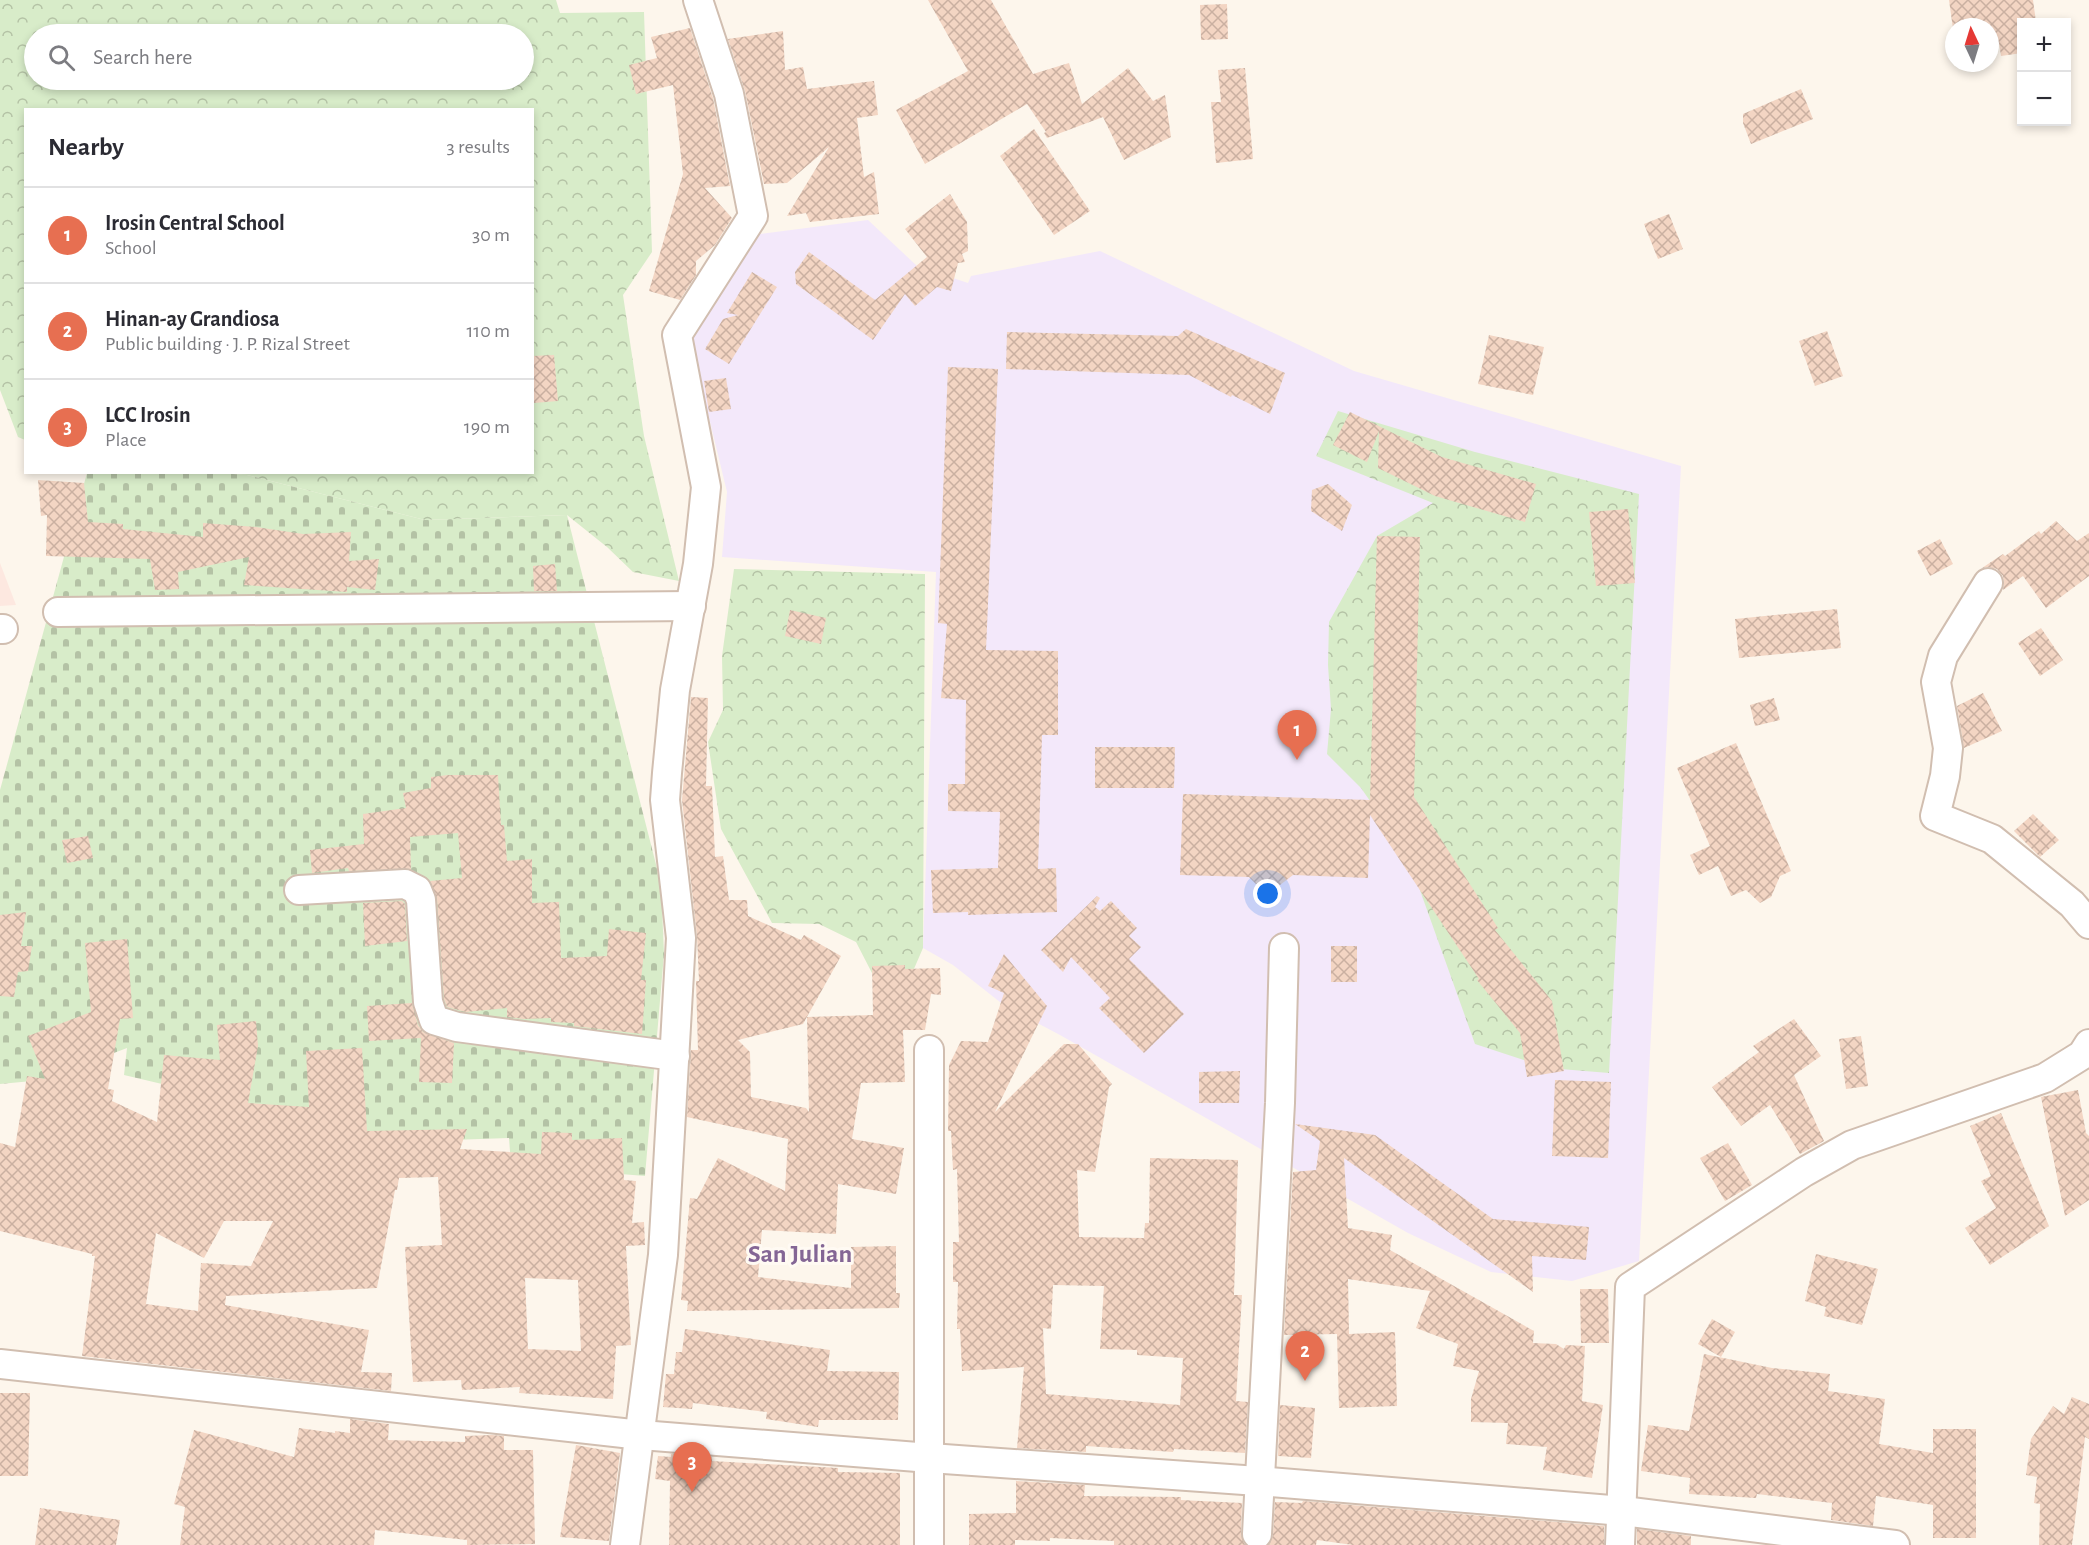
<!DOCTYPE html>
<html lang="en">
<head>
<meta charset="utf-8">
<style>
  body { margin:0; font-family:"Alegreya Sans",sans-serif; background:#f2f2f3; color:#2b2b33 }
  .controls { position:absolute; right:18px; top:18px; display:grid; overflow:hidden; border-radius:0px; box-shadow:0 3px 9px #0003 }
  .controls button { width:54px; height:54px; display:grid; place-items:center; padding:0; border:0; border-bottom:2px solid #e1e1e2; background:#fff; color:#2b2b33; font:30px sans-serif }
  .compass { position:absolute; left:1945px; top:18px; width:54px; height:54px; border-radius:50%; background:#fff; box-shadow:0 3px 9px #0003; rotate:356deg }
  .you { position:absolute; left:1268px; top:894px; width:21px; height:21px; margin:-15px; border:4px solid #fff; border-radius:50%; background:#1a73e8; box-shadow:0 0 0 9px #1a73e833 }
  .badge { display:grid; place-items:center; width:39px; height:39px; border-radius:50%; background:#e76f51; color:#fff; font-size:20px; font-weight:700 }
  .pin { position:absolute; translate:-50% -50px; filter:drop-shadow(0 2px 3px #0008) }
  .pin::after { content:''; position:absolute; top:32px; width:21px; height:18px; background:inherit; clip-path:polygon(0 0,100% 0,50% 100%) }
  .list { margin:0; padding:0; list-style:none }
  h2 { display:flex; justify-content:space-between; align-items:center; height:78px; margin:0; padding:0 24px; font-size:26px }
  h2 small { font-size:20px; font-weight:400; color:#7c7c81 }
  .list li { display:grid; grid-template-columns:39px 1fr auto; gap:18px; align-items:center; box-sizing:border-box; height:96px; padding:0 24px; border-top:2px solid #e1e1e2 }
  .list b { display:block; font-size:22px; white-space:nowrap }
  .list p { margin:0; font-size:20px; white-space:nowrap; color:#7c7c81 }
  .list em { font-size:20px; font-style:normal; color:#7c7c81 }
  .icon { flex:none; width:33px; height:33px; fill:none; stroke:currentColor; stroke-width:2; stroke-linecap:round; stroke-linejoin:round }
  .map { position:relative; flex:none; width:2089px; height:1545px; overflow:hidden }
  .search { position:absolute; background:#fff; box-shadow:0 3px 9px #0003; left:24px; top:24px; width:510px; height:66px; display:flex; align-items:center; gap:15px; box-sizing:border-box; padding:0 21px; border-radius:33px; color:#7c7c81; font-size:22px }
  .panel { position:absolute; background:#fff; box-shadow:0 3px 9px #0003; left:24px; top:108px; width:510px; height:366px; border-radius:0px }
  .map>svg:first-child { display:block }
  .commercial { fill:#fde8e0 }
  .education { fill:#f3e8fa }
  .forest { fill:url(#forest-crowns); fill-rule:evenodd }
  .cemetery { fill:url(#cemetery-stones) }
  .building { fill:url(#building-cross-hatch); fill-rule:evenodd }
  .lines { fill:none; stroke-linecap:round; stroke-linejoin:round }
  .minor-casing { stroke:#d1beb0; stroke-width:32 }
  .minor { stroke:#fff; stroke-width:28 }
  .labels { text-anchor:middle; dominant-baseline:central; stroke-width:6; stroke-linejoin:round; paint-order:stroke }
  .quarter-label { font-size:26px; font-weight:bold; fill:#846695; stroke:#fffaf3 }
</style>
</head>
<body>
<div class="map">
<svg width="2089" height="1545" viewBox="0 0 2089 1545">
  <defs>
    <pattern id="forest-crowns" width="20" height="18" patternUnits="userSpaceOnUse" patternTransform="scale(1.5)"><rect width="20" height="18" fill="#d8ecc9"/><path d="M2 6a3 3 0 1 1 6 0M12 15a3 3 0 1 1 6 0" fill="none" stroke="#b4c2a5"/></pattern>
    <pattern id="cemetery-stones" width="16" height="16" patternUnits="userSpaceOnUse" patternTransform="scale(1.5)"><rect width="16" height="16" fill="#d8ecc9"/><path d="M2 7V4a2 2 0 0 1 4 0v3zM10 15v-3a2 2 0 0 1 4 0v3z" fill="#b4c2a5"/></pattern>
    <pattern id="building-cross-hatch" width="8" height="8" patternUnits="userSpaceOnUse" patternTransform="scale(1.5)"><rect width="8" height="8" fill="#f3d5c3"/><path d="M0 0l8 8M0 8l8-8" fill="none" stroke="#cab0a1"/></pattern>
  </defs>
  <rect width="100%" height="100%" fill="#fdf6ec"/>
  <!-- commercial -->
  <path class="commercial" d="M0,563L16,605L0,606Z"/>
  <!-- education -->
  <path class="education" d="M868,220L917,266L968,283L971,276L1100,251L1354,371L1681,466L1639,1261L1572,1281L1491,1272L1408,1233L1060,1035L1005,1006L953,965L923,948L936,572L722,557L727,492L690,339L760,234Z"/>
  <!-- forest -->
  <g class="forest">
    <path d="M0,0H556L560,13L644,12L652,252L623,295L644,436L679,581L633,572L607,547L567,515L425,520L247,475L205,473L532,472V110H26L25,440L18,437L0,390ZM34,34H524V80H34Z"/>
    <path d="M1338,411L1475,452L1639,494L1609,1073L1548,1068L1475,1044L1407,854L1361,788L1327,754L1331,709L1328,665L1329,622L1377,536L1433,503L1316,456Z"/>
    <path d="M734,569L925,574L923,948L910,978L873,975L856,942L819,924L772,923L721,829L708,742L723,710L722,656Z"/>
  </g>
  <!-- cemetery -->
  <path class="cemetery" d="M205,472L247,475L425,520L567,515L661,884L664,954L645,1176L511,1165L509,1138L307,1145L263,1108L124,1075L127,1048L43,1080L0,1084V790L87,473Z"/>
  <!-- building -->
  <g class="building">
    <path d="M928,0H991L1033,74L1069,63L1082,104L1128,68L1153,101L1165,95L1171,137L1124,160L1103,117L1047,138L1044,133L1046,132L1027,104L925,164L896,110L968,71Z"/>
    <path d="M1949,0H2033L2036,22H2022V53L2001,56L1999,43L1990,45V27H1954V36Z"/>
    <path d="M1227,4L1228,39L1201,40L1200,5Z"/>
    <path d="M690,28L713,98L730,186L705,188L732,218L715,245L696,261V275L680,300L649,291L683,174L673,85L636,94L629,65L657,58L651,37Z"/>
    <path d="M783,31L785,70L803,67L807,89L874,81L878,115L857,118L864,177L874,172L879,214L810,222L806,213L787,216L829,147L787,183L764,184L745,91L728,39Z"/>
    <path d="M1245,68L1253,159L1216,163L1211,102H1221L1218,70Z"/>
    <path d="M1801,89L1813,119L1751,144L1743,123V114Z"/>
    <path d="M1034,129L1090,211L1054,235L1000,156Z"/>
    <path d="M950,194L967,222L968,251L962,254L965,262L958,263L951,291L937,287L915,306L905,294L873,340L796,284L795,272L809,252L875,300L927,257L905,229Z"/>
    <path d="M1669,214L1683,249L1658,259L1644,224Z"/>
    <path d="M752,272L777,287L729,364L705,349L723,319L738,315L727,313Z"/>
    <path d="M1186,329L1285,373L1270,414L1232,395L1231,397L1189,375L1006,369L1007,332L1178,336Z"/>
    <path d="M1827,331L1843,376L1815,386L1799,341Z"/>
    <path d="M1489,335L1544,347L1533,395L1478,384Z"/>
    <path d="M554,355L558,401L534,403L532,356Z"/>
    <path d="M948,367L998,369L986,650L1058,651V735H1042L1038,869L1056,868L1057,912L968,915V912L933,913L931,870L998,868L1000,812L948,811V784H965L966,700L941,698L947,624L938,623Z"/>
    <path d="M726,378L731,409L709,412L704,381Z"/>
    <path d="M1350,412L1442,457L1536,484L1525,522L1435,496L1378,468L1379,431L1367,462L1333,445Z"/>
    <path d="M38,480L84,483L88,522L123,524V529L203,537V523L256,527L303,534L351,532L349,561L379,559L375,590L347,587V592L244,585L249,557L178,572L179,589L155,590L150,559L46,556L47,515L41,516Z"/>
    <path d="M1328,484L1352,505L1342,531L1311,511L1312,490Z"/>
    <path d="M1628,509L1635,583L1596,586L1589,512Z"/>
    <path d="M2056,521L2077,541L2089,533V576L2046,608L2023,576L2003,590L2004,583L2003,576L1997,569L1989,567L1982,568L2003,554L2005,556L2039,531L2041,534Z"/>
    <path d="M1377,536L1420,537L1414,797L1498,928L1495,930L1552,1001L1564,1071L1527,1077L1520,1033L1477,980L1479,979L1370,815L1368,878L1293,875L1280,885L1267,887L1256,884L1249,877L1180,875L1183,794L1370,800Z"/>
    <path d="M1940,539L1953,564L1930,576L1917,551Z"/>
    <path d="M555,564L557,591H534L533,566Z"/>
    <path d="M1837,609L1841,648L1739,658L1735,619Z"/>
    <path d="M790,610L826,618L821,644L785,636Z"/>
    <path d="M2041,628L2063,660L2040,676L2018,643Z"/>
    <path d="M1983,693L2002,731L1964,748L1957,706Z"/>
    <path d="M691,697L708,698L706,786H712L715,857L723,856L729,900H747L748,916L801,940L804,935L841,956L803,1024L738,1040L750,1052L751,1097L806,1108L809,1112L807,1017L873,1015L872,966L905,965V969L940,968L941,995L931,994L925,1030H903L905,1082L861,1083L852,1139L904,1148L896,1194L838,1184L836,1234L762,1230L758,1277L851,1288V1247L896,1246V1293H900L899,1308L687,1311L688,1301L681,1300L690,1198L697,1199L718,1158L785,1191L788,1139L687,1117L691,1050H698L696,981H699L697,936L682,800Z"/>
    <path d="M1774,698L1780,720L1755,726L1750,705Z"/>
    <path d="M1736,743L1791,871L1780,876L1771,897L1760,903L1746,890L1731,896L1718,866L1699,875L1690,855L1710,846L1677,768Z"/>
    <path d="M1095,747H1175L1174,788H1095Z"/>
    <path d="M448,775H498L501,825H504L507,861L532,859V903L559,902L561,958L607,956L609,929L646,933L641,980H646L642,1034L574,1026V1023L551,1022V1018L524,1019L507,1017V1008L466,1012L447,1007L444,999L437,899L430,881L462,878L458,833L410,837L411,869L349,871L348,868L312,873L310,850L364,844L363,814L406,808L403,793L431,788V777Z"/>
    <path d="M2033,814L2059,840L2040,857L2014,831Z"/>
    <path d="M88,836L93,858L67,863L62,840Z"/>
    <path d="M1097,896L1100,898L1095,907L1100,911L1111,901L1137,928L1129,936L1141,947L1129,959L1184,1014L1144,1053L1099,1008L1110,998L1071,957L1063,972L1041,950Z"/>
    <path d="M402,901L405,904L407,941L365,946L363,903Z"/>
    <path d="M26,912L21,946H32L28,971L18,972L14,997L0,996V915Z"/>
    <path d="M127,939L133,1018L120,1019L108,1089L114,1090L112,1101L157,1122L164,1055L220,1060L217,1025L256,1021L258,1046L248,1103L309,1107L306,1051L362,1048L367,1131L467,1129L460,1149L541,1154L542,1132L572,1133V1140L622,1138L624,1180L636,1181L632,1223L644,1222L645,1245L626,1246L631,1345L616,1346L613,1399L519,1393L520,1387L462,1390L461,1380L413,1382L405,1247L442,1245L438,1177L399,1178L397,1190H395L377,1288L226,1296L225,1305L369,1330L361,1372L392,1373L391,1391L82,1356L95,1256H92V1254L0,1231V1143L15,1147L27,1076L45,1079L28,1036L91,1012L85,943ZM224,1221H273L251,1266L201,1263L198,1311L146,1304L156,1233L204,1258ZM525,1278L578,1280L581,1351L528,1349Z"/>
    <rect x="1331" y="946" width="26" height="36"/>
    <path d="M1004,954L1047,1006L995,1112L1064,1044H1078L1112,1084L1109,1087L1095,1172L1077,1170L1079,1237L1144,1238L1145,1223H1149L1150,1158L1238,1160L1234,1295H1242L1236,1401L1248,1402L1245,1453L1174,1449L1173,1452L1086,1446V1452L1017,1448L1024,1367L962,1371L960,1329H957L958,1282H953V1242H959L957,1169L953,1170L951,1131H948L949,1065L961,1041L988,1042L1004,993L988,986ZM1053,1285L1104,1286L1100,1349L1137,1350V1355L1183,1358L1180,1405L1046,1394L1043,1328L1051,1329Z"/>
    <path d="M412,1003L418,1025L423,1032L454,1043L452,1083L419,1082L421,1038L369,1041L367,1006Z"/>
    <path d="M1794,1019L1821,1056L1794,1075L1824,1141L1800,1154L1770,1105L1741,1126L1712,1087L1759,1052L1753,1046Z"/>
    <path d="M1861,1036L1868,1086L1846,1089L1839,1039Z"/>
    <path d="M1240,1071L1239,1103H1199V1072Z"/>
    <path d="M1555,1080L1611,1082L1608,1158L1552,1156Z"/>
    <path d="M2078,1090L2086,1133L2089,1136V1200L2065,1216L2041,1097Z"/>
    <path d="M2001,1113L2049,1226L1990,1265L1965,1228L1996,1208L1981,1181L1991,1176L1970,1126Z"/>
    <path d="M1295,1124L1375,1135L1493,1219L1589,1227L1586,1260L1532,1256L1533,1292L1344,1158L1348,1228L1392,1235L1390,1250L1534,1331L1533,1343L1556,1344L1564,1349L1566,1345L1585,1346L1582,1401L1603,1405L1592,1478L1543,1470L1547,1447L1506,1444L1508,1423L1471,1422V1399L1479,1371L1453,1366L1458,1344L1416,1328L1430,1291L1348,1279L1349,1334L1395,1332L1397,1406L1339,1408L1337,1334L1284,1335L1293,1172L1316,1170L1320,1141Z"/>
    <path d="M1728,1143L1752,1185L1725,1201L1700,1158Z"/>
    <path d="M1816,1254L1878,1269L1862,1325L1824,1316L1826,1307L1805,1301Z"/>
    <path d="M1580,1289H1608L1609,1343H1581Z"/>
    <path d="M1712,1319L1735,1332L1721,1357L1698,1344Z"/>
    <path d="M685,1329L830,1350L827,1371L899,1372L898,1420H819L818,1427L766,1419L767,1412L693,1403L692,1409L663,1407L666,1374H674L676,1352H682Z"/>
    <path d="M1704,1354L1772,1368L1830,1374L1828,1391L1885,1399L1879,1444L1933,1453V1429H1976V1538H1933V1505L1876,1496L1873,1526L1831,1520L1832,1503L1757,1494L1756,1498L1689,1494L1690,1478L1641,1471L1648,1425L1689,1431Z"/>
    <path d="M0,1393H30L28,1476H0Z"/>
    <path d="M2072,1397L2089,1404V1439L2085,1437L2072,1545H2039L2040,1504L2034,1503L2037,1477L2026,1475L2031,1439L2053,1406L2064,1414Z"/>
    <path d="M1280,1405L1315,1408L1311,1458L1278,1456Z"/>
    <path d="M350,1419L389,1424L388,1440L465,1442V1436L492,1435L504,1436V1450H533L535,1544L467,1545V1540L375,1530L374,1545H180L185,1507L174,1504L194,1430L294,1457L299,1428L335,1433V1431L350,1433Z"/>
    <path d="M576,1445L620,1453L609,1541L560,1537Z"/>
    <path d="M671,1454L712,1457V1461L838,1468V1472L900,1473V1545H669L670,1481L655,1479L658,1456L671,1457Z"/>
    <path d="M1016,1481L1085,1485L1084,1496L1181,1497V1500L1242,1503L1241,1534L1245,1545H1114V1541L1050,1538V1541L1015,1540V1545H969V1514L1016,1513Z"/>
    <path d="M1303,1501L1604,1526V1545H1353L1317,1540L1316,1545H1269L1273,1535L1275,1502L1302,1503Z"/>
    <path d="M40,1508L120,1520L116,1545H35Z"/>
    <path d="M1637,1529L1691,1536V1545H1637Z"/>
  </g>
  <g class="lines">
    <!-- minor casing -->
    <g class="minor-casing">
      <g id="minor">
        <path d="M1988,583L1943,656L1936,682L1948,748L1945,776L1935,816L1992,839L2072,904L2089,924"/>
        <path d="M58,612L691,606"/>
        <path d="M0,629H3"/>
        <path d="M299,890L405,884L417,890L421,900L428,1002L434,1020L457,1027L675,1056"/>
        <path d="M929,1050V1545"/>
        <path d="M0,1364L641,1435L930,1458L1258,1481L1623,1511L1895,1545"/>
        <path d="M1257,1534L1280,1103L1284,948"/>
        <path d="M625,1545L663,1255L681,938L665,800L667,773L675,690L698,564L706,487L677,335L753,216L729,94L698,0"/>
        <path d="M1620,1545L1630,1287L1804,1172L1852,1145L2045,1078L2082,1055L2089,1044"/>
      </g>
    </g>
    <!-- minor -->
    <use href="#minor" class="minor"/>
  </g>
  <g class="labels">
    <!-- quarter labels -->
    <g class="quarter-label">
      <text x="800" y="1254">San Julian</text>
    </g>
  </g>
</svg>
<div class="controls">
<button>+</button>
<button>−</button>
</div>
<svg class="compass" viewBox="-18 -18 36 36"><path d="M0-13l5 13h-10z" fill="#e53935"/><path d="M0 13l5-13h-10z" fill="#7c7c81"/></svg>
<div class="you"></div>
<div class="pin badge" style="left:1297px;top:760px">1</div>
<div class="pin badge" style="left:1305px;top:1381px">2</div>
<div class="pin badge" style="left:692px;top:1492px">3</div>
<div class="search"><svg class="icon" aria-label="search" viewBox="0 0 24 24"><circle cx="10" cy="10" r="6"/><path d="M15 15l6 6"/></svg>Search here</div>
<section class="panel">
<h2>Nearby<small>3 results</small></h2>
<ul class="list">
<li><span class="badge">1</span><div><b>Irosin Central School</b><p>School</p></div><em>30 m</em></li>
<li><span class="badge">2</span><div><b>Hinan-ay Grandiosa</b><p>Public building · J. P. Rizal Street</p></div><em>110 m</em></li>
<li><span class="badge">3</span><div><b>LCC Irosin</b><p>Place</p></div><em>190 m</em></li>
</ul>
</section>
</div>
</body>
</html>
